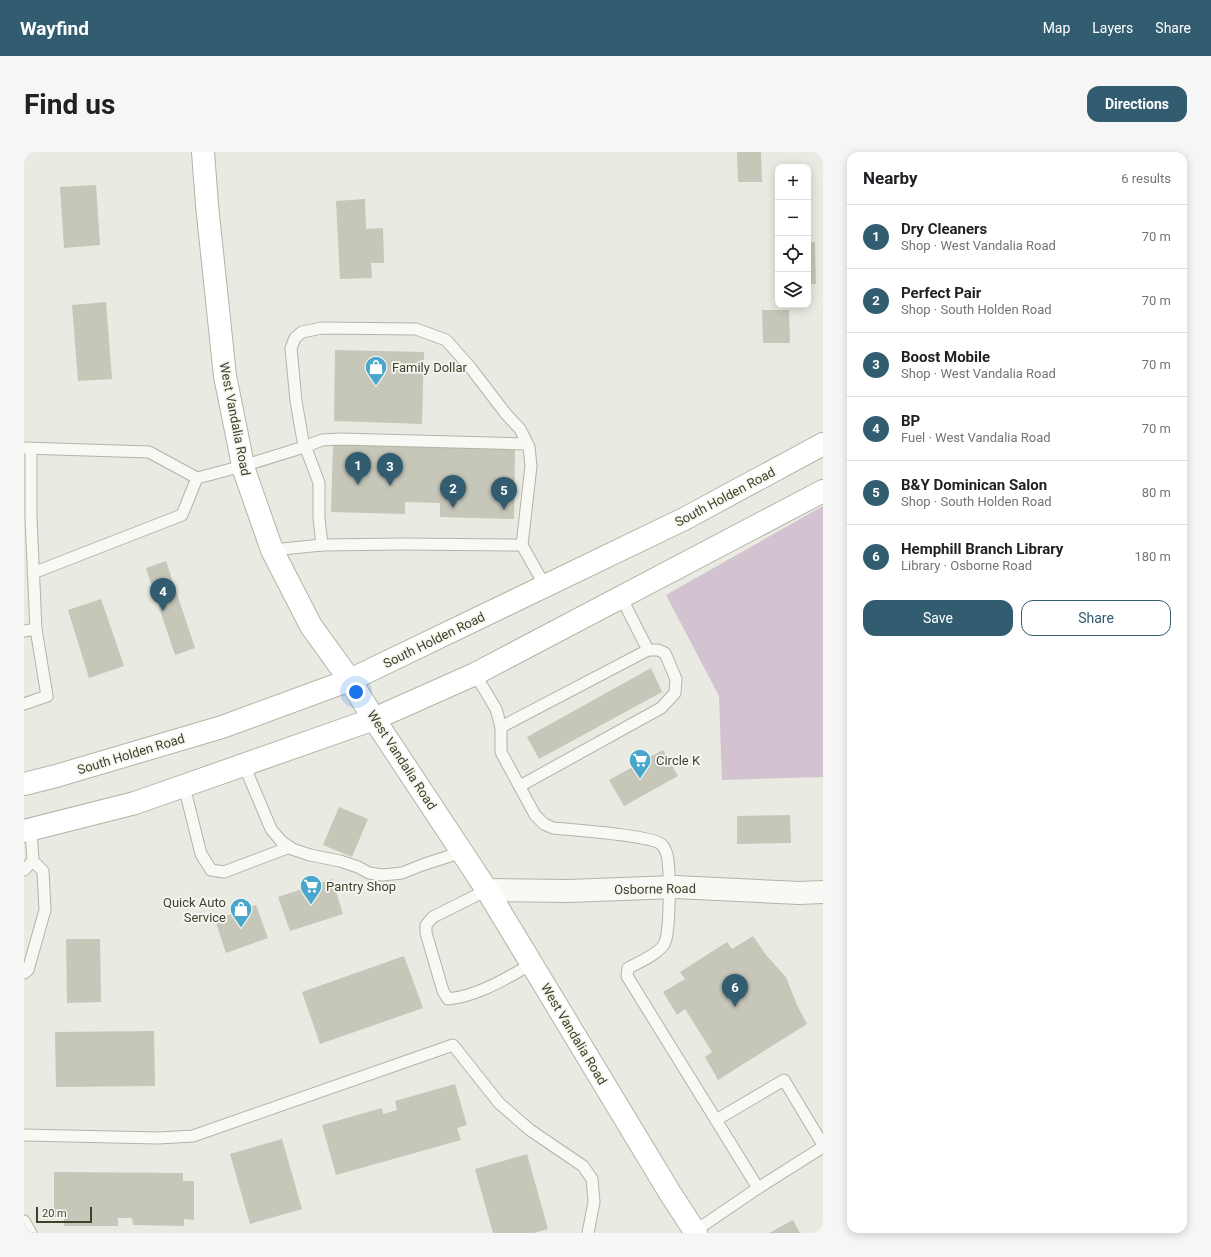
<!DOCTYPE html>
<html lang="en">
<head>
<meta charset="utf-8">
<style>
  body { margin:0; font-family:Roboto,sans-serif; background:#f6f6f6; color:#202124 }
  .controls { position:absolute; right:12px; top:12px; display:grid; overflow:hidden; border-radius:8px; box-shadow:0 2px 10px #0003 }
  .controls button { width:36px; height:36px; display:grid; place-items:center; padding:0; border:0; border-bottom:1px solid #e0e0e0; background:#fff; color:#202124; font:20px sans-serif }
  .scale { position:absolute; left:12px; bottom:10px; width:56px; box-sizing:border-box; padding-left:4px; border:2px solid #3f412a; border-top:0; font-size:11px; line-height:14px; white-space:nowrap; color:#3f412a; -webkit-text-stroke:3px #f7f7f1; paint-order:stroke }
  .you { position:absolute; left:332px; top:540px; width:14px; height:14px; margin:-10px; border:3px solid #fff; border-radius:50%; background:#1a73e8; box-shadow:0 0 0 6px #1a73e833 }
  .badge { display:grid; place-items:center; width:26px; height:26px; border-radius:50%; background:#325d70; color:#fff; font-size:13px; font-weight:700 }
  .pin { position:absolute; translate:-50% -33px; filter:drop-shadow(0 1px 2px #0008) }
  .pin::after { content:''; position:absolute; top:21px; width:14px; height:12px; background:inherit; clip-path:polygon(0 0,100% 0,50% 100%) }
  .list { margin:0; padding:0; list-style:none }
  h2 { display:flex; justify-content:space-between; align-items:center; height:52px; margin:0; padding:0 16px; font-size:17px }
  h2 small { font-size:13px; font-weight:400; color:#757577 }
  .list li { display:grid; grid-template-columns:26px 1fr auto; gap:12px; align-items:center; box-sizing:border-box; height:64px; padding:0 16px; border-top:1px solid #e0e0e0 }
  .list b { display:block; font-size:15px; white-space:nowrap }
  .list p { margin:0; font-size:13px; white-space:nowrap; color:#757577 }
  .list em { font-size:13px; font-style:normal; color:#757577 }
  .actions { display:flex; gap:8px; padding:12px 16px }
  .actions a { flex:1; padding:9px 0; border:1px solid #325d70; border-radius:12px; text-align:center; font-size:14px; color:#325d70 }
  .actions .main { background:#325d70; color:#fff }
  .icon { flex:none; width:22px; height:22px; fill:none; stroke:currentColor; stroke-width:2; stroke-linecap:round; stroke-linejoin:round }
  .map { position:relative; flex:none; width:799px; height:1081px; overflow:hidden; border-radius:12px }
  header { display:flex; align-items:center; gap:24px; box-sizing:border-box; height:56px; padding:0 20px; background:#325d70; color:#fff }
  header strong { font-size:19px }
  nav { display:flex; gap:22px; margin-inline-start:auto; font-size:14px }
  .intro { display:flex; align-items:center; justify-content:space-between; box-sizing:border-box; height:96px; padding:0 24px }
  h1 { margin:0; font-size:28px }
  .button { padding:10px 18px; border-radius:12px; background:#325d70; color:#fff; font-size:14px; font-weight:700 }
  main { display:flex; gap:24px; padding:0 24px }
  aside { flex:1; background:#fff; border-radius:12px; box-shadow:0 2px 10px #0003 }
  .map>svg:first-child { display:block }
  .green { fill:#d3c3d0 }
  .building { fill:#c6c6b9 }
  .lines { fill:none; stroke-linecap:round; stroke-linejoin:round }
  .lane-casing { stroke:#b3b4a6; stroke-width:13 }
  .street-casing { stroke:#b3b4a6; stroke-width:24 }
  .secondary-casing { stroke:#b3b4a6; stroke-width:24 }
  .lane { stroke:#f8f8f4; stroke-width:11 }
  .street { stroke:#f8f8f4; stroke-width:22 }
  .secondary { stroke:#fff; stroke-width:22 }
  .labels { text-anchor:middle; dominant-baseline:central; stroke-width:3.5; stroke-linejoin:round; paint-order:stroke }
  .poi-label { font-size:13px; fill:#3f412a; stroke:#f7f7f1; text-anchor:start }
  .street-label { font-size:13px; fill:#3f412a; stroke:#f7f7f1 }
</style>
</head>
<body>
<header>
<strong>Wayfind</strong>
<nav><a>Map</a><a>Layers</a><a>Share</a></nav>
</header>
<div class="intro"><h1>Find us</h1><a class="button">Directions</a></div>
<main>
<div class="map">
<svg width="799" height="1081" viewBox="0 0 799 1081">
  <rect width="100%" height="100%" fill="#e9eae1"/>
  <!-- green -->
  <path class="green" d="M799,354V625L698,628L695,544L642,443Z"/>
  <!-- building -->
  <g class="building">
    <path d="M713,0H737L738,30H714Z"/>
    <path d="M72,33L76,93L40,96L36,35Z"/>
    <path d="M341,47L342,77L359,76L360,111H347L348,126L316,127L312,49Z"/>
    <path d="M784,90H791L792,132H784Z"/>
    <path d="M82,150L88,227L54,229L48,153Z"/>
    <path d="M738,158H765L766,191H739Z"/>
    <path d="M311,198L400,200L398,272L310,269Z"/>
    <path d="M309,292L491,296L490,367L416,365V351L381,350V362L307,360Z"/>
    <path d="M142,409L171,496L151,503L122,416Z"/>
    <path d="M77,447L100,514L65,526L44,458Z"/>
    <path d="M627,516L638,540L515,607L503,585Z"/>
    <path d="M639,598L654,624L600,654L585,628Z"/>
    <path d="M315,655L344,667L328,705L299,693Z"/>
    <path d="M766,663L767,691L713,692V664Z"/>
    <path d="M308,727L319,762L266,779L254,745Z"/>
    <path d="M232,753L244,786L202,801L191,768Z"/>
    <path d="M729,784L742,803L762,825L773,853L783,872L694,928L681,905L688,900L661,857L653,863L639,840L661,827L656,820L703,790L708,797Z"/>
    <path d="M42,787H76L77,850L43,851Z"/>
    <path d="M380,804L399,856L296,892L278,840Z"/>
    <path d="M130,879L131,934L32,935L31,880Z"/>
    <path d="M431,932L443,973L433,976L437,988L312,1023L298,973L358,956L359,962L373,958L371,949Z"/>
    <path d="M258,987L278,1057L226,1072L206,1002Z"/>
    <path d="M503,1002L524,1077L510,1081H469L451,1017Z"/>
    <path d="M30,1020L159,1021V1029H170V1068L160,1067V1074L109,1073L108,1066H94V1074H40V1065H30Z"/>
    <path d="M769,1068L776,1081H745Z"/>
  </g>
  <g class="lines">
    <!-- lane casing -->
    <g class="lane-casing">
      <g id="lane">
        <path d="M0,296L125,300L173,326L219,314L280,295L283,299L295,331V366L298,393"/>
        <path d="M498,393L507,314L505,295L496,277L482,262L446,215L422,188L392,177L298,176L278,180L271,186L267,196L272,249L280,295L298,288L317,287L503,292"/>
        <path d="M248,398L298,393L379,392L498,393L521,434"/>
        <path d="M9,421L158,363L173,326"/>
        <path d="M0,479L12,477"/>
        <path d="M451,522L472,557L477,575V600L511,663L520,672L529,676C548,678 625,683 637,692C641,695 644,704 644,709C646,724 646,778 641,790C638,800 614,811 604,816L603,824L734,1036L668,1081"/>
        <path d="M0,552L23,544L12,477L7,366V296"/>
        <path d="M477,575L624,498"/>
        <path d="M220,613L247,677L257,689L268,697L286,703L316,709L334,715L345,721L359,723L378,721L398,713L438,700"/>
        <path d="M160,634L177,702L187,718L200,720L266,695"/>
        <path d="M496,634L637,556L651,541L652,527L641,501L634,498H624L597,445"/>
        <path d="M0,718L9,709"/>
        <path d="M463,738L409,765L402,773V781L419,839L424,847C455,844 482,826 508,812"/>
        <path d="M0,821L4,818L21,758L19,719L9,709L7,677"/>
        <path d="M692,968L760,928L799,993"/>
        <path d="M0,983L134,986L169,984L429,893L475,951L506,978L559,1014L568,1027L570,1050L564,1081"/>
        <path d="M734,1036L799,995"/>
        <path d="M0,1069L7,1081"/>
      </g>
    </g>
    <!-- street casing -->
    <g class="street-casing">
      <path id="street" d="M463,738L544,739L651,735L775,741L799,740"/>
    </g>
    <!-- secondary casing -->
    <g class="secondary-casing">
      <g id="secondary">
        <path d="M179,0L183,53L201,224L220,318L248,398L287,474L326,528L350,567L463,738L646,1041L672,1081"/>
        <path d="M0,632L32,624L198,575L326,528L660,367L799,292"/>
        <path d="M0,679L111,651L350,567L451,522L799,339"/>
      </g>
    </g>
    <!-- lane -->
    <use href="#lane" class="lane"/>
    <!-- street -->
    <use href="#street" class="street"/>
    <!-- secondary -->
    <use href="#secondary" class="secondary"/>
  </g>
  <!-- icons -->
  <defs>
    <g id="shop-pin" transform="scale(1.15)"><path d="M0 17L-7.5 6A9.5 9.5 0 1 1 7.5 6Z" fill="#49a6cc" stroke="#f7f7f1"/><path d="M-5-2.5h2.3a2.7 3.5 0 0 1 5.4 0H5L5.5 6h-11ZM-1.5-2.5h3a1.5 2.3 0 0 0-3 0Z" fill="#fff"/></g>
    <g id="supermarket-pin" transform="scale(1.15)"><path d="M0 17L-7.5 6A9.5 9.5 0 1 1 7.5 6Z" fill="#49a6cc" stroke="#f7f7f1"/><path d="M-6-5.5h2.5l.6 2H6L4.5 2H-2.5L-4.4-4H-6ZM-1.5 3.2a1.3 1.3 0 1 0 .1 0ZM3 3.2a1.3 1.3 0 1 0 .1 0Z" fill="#fff"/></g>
  </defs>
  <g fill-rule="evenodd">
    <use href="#shop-pin" x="352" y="215"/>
    <use href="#supermarket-pin" x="616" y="608"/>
    <use href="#supermarket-pin" x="287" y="734"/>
    <use href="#shop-pin" x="217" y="757"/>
  </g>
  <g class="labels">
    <!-- poi labels -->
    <g class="poi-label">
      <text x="368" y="215">Family Dollar</text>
      <text x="632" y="608">Circle K</text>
      <text x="302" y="734">Pantry Shop</text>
      <text x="202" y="750" text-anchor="end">Quick Auto<tspan x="202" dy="15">Service</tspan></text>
    </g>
    <!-- street labels -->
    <g class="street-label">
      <text transform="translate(211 267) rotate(79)">West Vandalia Road</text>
      <text transform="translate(701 345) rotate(-28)">South Holden Road</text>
      <text transform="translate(410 488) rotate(-26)">South Holden Road</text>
      <text transform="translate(107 602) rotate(-17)">South Holden Road</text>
      <text transform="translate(378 608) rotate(57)">West Vandalia Road</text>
      <text transform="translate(631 737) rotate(-1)">Osborne Road</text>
      <text transform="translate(550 882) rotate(59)">West Vandalia Road</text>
    </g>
  </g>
</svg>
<div class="controls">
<button>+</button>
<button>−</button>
<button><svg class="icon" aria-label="locate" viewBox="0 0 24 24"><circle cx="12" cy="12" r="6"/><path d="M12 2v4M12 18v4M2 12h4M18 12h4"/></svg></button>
<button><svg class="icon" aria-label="layers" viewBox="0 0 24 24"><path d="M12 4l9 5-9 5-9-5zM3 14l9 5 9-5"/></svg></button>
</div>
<div class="scale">20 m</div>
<div class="you"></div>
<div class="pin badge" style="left:334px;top:333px">1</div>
<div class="pin badge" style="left:429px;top:356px">2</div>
<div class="pin badge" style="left:366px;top:334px">3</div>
<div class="pin badge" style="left:139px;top:459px">4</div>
<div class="pin badge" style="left:480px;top:358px">5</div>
<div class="pin badge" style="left:711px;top:855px">6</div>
</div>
<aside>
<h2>Nearby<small>6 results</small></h2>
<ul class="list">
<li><span class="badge">1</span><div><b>Dry Cleaners</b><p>Shop · West Vandalia Road</p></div><em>70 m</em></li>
<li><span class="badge">2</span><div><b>Perfect Pair</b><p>Shop · South Holden Road</p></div><em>70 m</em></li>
<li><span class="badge">3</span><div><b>Boost Mobile</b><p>Shop · West Vandalia Road</p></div><em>70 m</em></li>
<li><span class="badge">4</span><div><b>BP</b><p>Fuel · West Vandalia Road</p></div><em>70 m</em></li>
<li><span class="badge">5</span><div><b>B&amp;Y Dominican Salon</b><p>Shop · South Holden Road</p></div><em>80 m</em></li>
<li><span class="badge">6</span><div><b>Hemphill Branch Library</b><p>Library · Osborne Road</p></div><em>180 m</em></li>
</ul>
<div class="actions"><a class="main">Save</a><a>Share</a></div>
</aside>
</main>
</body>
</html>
